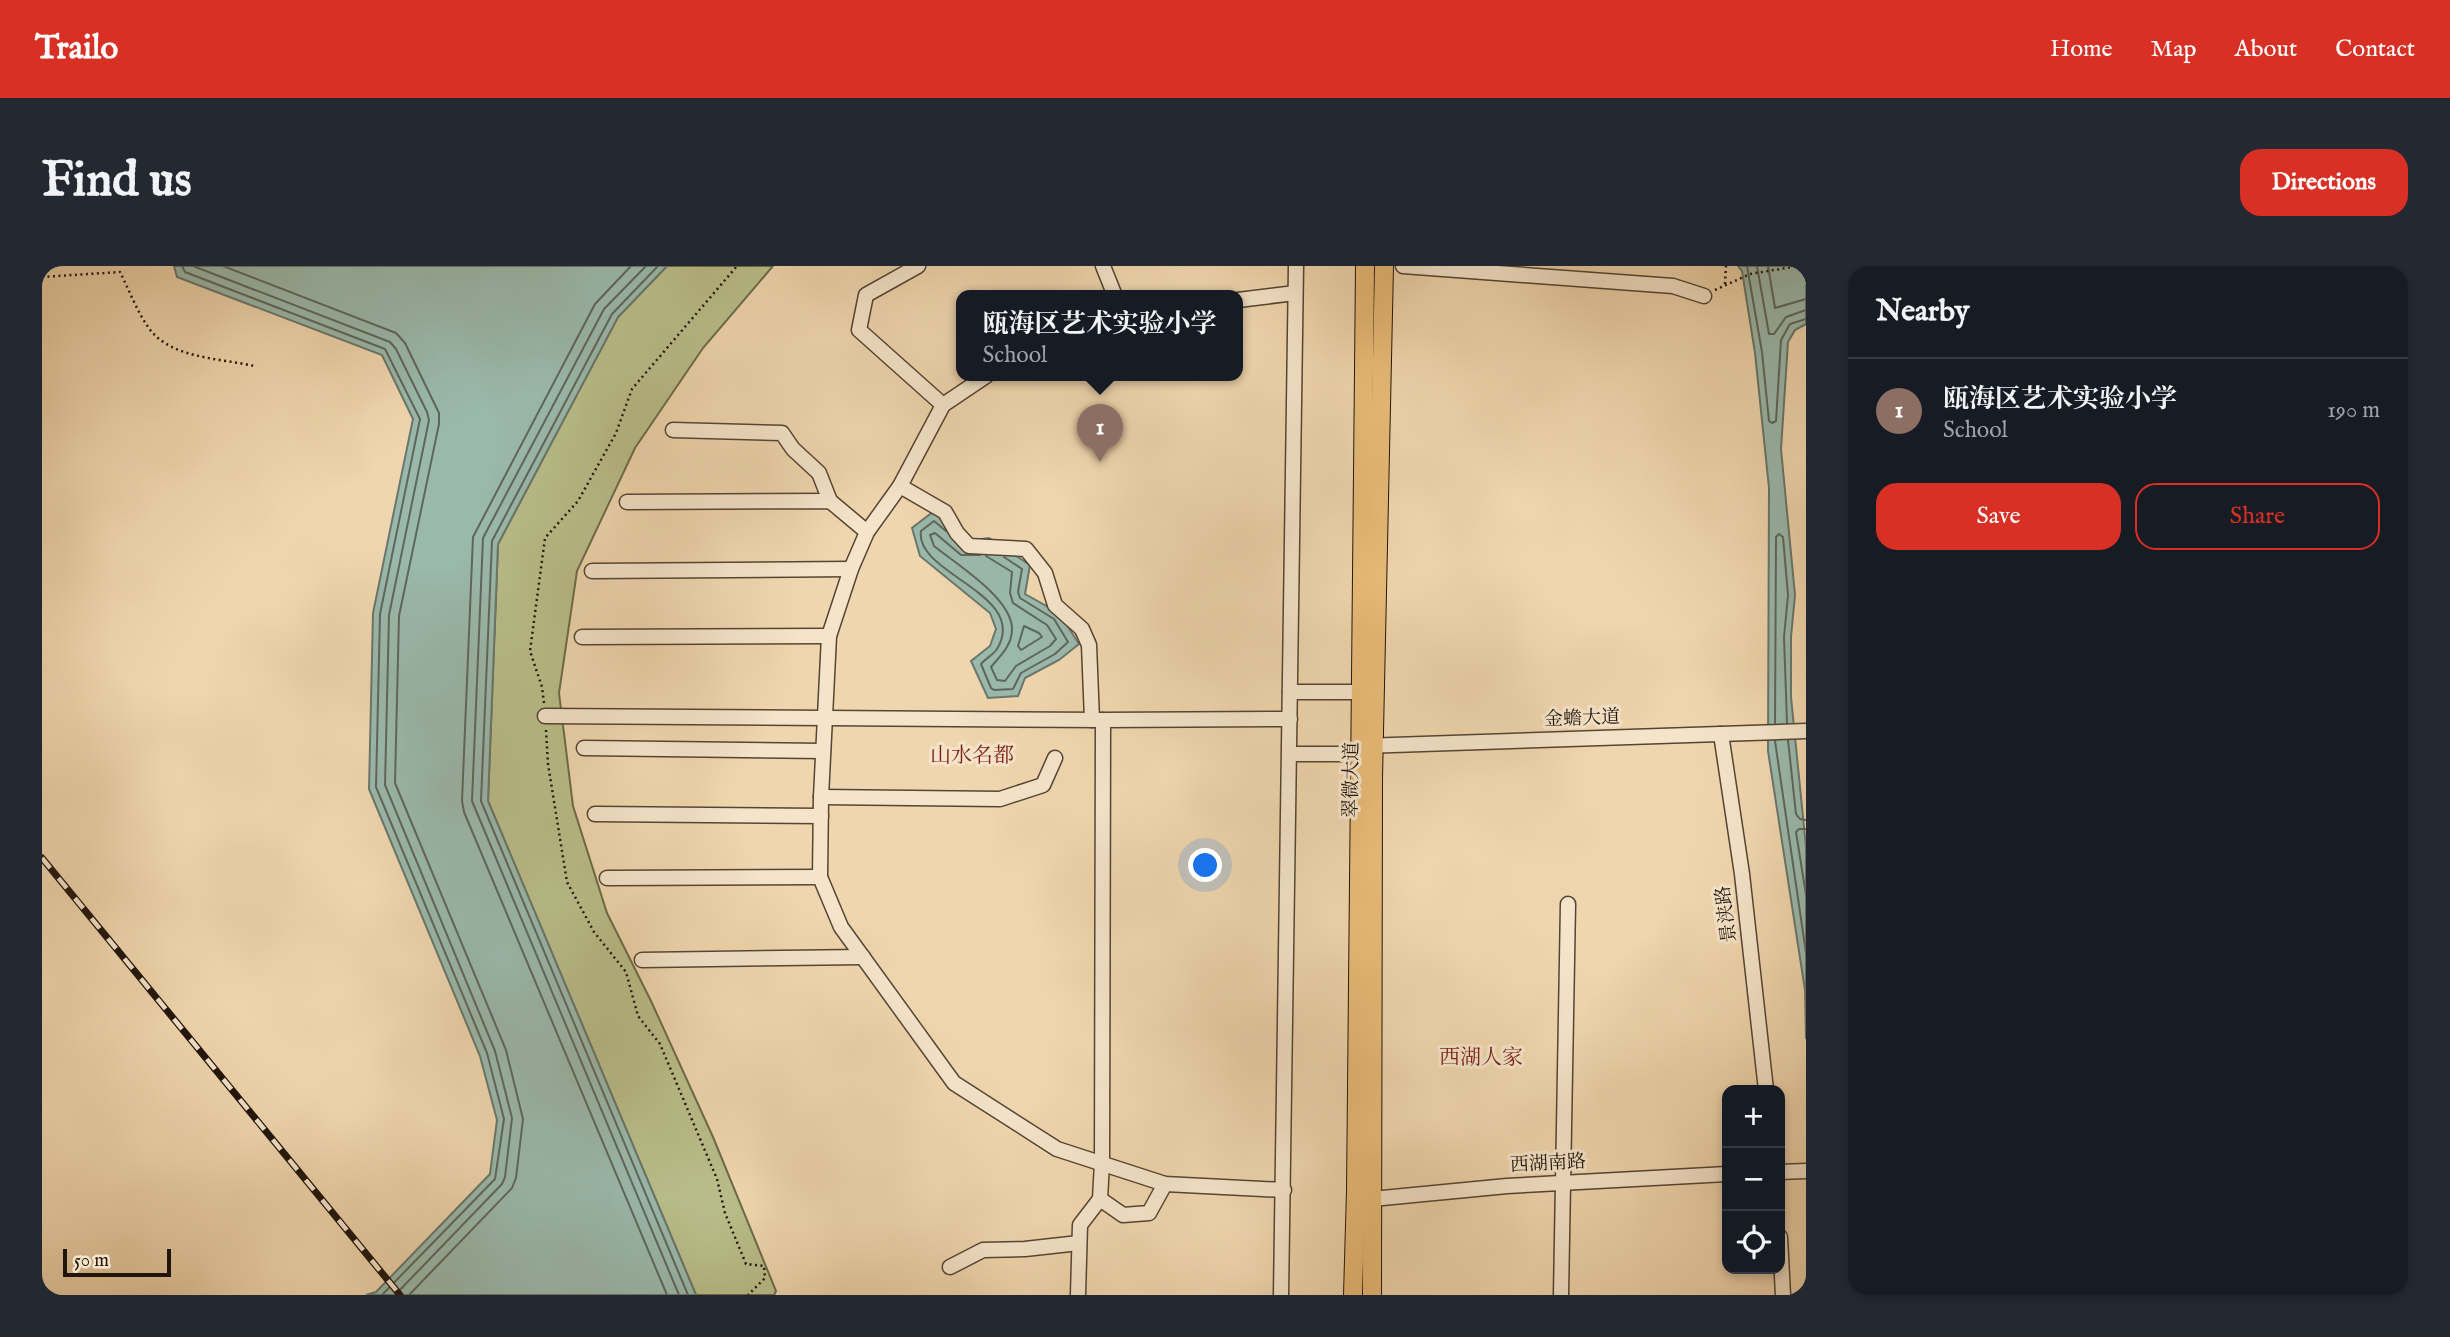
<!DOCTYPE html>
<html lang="en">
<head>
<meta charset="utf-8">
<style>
  body { margin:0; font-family:"IM FELL English","Noto Serif SC",serif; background:#242831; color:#f1f3f6 }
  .controls { position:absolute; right:21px; bottom:21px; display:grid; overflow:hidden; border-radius:14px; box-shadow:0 4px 10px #0003 }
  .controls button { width:63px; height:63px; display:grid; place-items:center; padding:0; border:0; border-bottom:2px solid #363941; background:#171b24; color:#f1f3f6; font:35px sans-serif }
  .scale { position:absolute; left:21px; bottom:18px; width:108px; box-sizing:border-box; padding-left:7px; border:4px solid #20150b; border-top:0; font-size:19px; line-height:24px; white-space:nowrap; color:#20150b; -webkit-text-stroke:5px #f5e4ca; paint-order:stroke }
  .you { position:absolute; left:1164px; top:600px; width:24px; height:24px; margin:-18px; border:5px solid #fff; border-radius:50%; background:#1a73e8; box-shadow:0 0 0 10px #1a73e833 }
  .badge { display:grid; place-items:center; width:46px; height:46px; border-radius:50%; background:#d93025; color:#fff; font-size:23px; font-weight:700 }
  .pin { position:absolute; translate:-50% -58px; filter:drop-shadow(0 2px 4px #0008) }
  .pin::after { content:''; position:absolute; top:37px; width:24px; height:21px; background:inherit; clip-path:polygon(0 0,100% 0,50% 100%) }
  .popup { position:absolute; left:914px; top:24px; width:287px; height:91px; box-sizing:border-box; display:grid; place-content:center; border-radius:14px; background:#171b24; filter:drop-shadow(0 2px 5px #0005); font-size:23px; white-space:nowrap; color:#9ea1a6 }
  .popup b { font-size:26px; color:#f1f3f6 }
  .popup::after { content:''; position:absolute; left:50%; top:100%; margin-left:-14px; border:14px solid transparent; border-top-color:#171b24 }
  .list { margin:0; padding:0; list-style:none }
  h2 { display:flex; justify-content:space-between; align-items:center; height:91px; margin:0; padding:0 28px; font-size:30px }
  h2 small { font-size:23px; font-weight:400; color:#9ea1a6 }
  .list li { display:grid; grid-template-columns:46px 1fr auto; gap:21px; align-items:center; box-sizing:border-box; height:105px; padding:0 28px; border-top:2px solid #363941 }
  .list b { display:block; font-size:26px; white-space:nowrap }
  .list p { margin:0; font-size:23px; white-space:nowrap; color:#9ea1a6 }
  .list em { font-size:23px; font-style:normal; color:#9ea1a6 }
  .actions { display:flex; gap:14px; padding:21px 28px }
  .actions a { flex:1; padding:16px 0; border:2px solid #d93025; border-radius:21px; text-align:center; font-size:24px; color:#d93025 }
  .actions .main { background:#d93025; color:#fff }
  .icon { flex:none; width:38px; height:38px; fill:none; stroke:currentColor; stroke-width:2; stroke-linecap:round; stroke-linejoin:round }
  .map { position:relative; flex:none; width:1764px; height:1029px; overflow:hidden; border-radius:21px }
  header { display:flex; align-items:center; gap:42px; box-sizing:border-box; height:98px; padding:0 35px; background:#d93025; color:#fff }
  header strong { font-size:33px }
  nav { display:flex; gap:38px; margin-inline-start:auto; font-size:24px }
  .intro { display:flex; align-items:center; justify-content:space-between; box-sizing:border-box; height:168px; padding:0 42px }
  h1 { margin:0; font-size:49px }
  .button { padding:18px 32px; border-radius:21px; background:#d93025; color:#fff; font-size:24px; font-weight:700 }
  main { display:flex; gap:42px; padding:0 42px }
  aside { flex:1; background:#171b24; border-radius:21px; box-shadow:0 4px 10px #0003 }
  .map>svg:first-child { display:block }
  .green { fill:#b9be8a; stroke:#6c6a4a; stroke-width:2 }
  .water { fill:#9ab9ac; stroke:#69776c; stroke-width:2 }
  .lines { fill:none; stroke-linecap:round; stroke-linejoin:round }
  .shore { stroke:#5d675c; stroke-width:2 }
  .minor-casing { stroke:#544534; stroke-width:17 }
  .major-casing { stroke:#20150b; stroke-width:20 }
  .path { stroke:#20150b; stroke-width:2.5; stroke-dasharray:2 3.5; stroke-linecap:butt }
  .minor { stroke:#f5e4ca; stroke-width:14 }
  .major { stroke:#e8bb77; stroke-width:18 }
  .rail-casing { stroke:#20150b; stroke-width:7 }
  .rail { stroke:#f5e4ca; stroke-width:4.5; stroke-dasharray:13; stroke-linecap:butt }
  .labels { text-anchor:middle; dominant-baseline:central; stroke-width:6; stroke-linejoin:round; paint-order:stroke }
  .street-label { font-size:19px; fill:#20150b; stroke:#f5e4ca }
  .neighbourhood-label { font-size:21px; fill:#7a1f14; stroke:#f5e4ca }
</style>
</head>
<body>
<header>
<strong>Trailo</strong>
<nav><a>Home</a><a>Map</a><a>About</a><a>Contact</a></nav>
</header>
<div class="intro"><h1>Find us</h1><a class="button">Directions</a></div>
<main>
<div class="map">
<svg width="1764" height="1029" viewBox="0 0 1764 1029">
  <rect width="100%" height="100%" fill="#f0d6ae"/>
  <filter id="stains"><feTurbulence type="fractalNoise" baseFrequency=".00286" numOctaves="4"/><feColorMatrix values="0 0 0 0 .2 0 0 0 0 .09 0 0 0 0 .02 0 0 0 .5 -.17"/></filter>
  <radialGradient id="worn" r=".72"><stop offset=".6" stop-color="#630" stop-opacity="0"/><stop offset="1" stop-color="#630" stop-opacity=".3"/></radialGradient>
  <!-- green -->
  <path class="green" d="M625,0H731L661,82L593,182L535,305L517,427L531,540L565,647L609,735L671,871L734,1025L732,1029H654L446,535L456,278L576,51Z"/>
  <!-- water -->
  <g class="water">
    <path d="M132,0H625L576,51L456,278L446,535L654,1029H324L334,1026L448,908L455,854L438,790L327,523L331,347L371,153L340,89L135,11Z"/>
    <path d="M1696,0H1764V58L1753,64L1746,76L1739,183L1753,329L1749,371V431L1764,581V773L1763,724L1726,485L1727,222L1713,87L1700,5Z"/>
    <path d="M892,245L925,275L947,272L988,299L983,328L1017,347L1037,378L1017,394L983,412L976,430L946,432L929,395L948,380L954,363L948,347L878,290L870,262Z"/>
  </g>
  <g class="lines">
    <!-- shore -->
    <g class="shore">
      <path d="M140,0L143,6L343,83L378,153L338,348L334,521L445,787L462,853L453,913L340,1029"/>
      <path d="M151,0L348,76L354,83L385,146L387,154L347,349L343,519L453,785L470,852L463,911L460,918L353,1029"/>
      <path d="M181,0L354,67L363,77L397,147V158L357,350L353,517L464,784L481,853L474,912L470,922L367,1029"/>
      <path d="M589,0L553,38L431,271L420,535L422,546L625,1029"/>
      <path d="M604,0L562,43L441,272L430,535L637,1029"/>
      <path d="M616,0L570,48L450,275L439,535L646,1029"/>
      <path d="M1705,0L1720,86L1727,155L1730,157L1734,155L1739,74L1748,58L1764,53"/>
      <path d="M1715,0L1727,68H1732L1744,51L1764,44"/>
      <path d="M1726,0L1733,42L1764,33"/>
      <path d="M904,265L892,255L879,265C872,308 988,328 955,383C951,389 943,393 939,398L949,422L952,424L971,423L979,407L1013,388L1026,376L1012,353L978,332L976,326L980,303L962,291"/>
      <path d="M938,289H919L893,267L888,269L892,280C914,298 970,332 970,363C970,380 958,390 949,401L955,414L963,415L974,400L1008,380L1014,373L1005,359L971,337L968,327L970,306L944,290"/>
      <path d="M982,360L997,367L1000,371L979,384L976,380Z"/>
      <path d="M1733,457L1734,271L1737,268L1741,271L1746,329L1742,371L1745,457"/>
      <path d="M1746,474L1754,548L1758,553L1764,554"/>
      <path d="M1733,475L1764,687"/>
      <path d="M1764,563H1757L1754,566L1764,629"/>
    </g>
    <!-- minor casing -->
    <g class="minor-casing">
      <g id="minor">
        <path d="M876,0L824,29L817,64L901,139"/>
        <path d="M1061,0L1073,30"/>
        <path d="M1361,0L1631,20L1662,30"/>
        <path d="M1196,34L1253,27"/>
        <path d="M944,110L901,139L858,220L825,266L809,303L787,370L779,531L778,611L799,661L912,817L1015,883L1123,918L1242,924"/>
        <path d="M631,164L740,167L751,183L777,207L788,235"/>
        <path d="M858,220L903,246L915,267L927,280L984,283L1003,307L1013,339L1040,363L1047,379L1050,454"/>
        <path d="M585,236L788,235L825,266"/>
        <path d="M550,305L809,303"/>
        <path d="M540,371L787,370"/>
        <path d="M1248,426H1317"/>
        <path d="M503,450L1061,454"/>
        <path d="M1679,468L1700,608L1724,824"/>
        <path d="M1321,480L1764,465"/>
        <path d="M542,482L781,485"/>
        <path d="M1248,488H1317"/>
        <path d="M779,531L958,533L1001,519L1013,492"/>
        <path d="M553,548L779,550"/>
        <path d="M565,612L778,611"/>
        <path d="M600,694L821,691"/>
        <path d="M1738,906L1764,905"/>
        <path d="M1058,933L1081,949L1107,947L1123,918"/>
        <path d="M1330,933L1465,920L1685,908"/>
        <path d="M1738,971L1741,1029"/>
        <path d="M908,1001L941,984L983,983L1037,977"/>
        <path d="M1036,1029L1038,959L1058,933L1060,897L1061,454L1248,453"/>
        <path d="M1239,1029L1254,0"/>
        <path d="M1519,1029L1526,638"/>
      </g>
    </g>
    <!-- major casing -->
    <g class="major-casing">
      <g id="major">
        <path d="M1311,1029L1314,925L1323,0"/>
        <path d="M1330,1029L1331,513L1342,0"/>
      </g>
    </g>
    <!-- path -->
    <g class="path">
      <path d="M0,11L78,6C87,24 95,45 106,61C128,93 178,92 212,100"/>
      <path d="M1683,18L1684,0"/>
      <path d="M1673,24L1708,8L1756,0"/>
      <path d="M502,437L500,421L488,385L503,272L536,235L574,167L590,123L695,0"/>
      <path d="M504,464L506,498L525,616L552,666L584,706L596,750L618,778L675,913L683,947L704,998L722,1000L723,1012L706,1029"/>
    </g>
    <!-- minor -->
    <use href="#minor" class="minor"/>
    <!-- major -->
    <use href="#major" class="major"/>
    <!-- rail casing -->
    <g class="rail-casing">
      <path id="rail" d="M0,592L358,1029"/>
    </g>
    <!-- rail -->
    <use href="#rail" class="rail"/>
  </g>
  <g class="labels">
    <!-- street labels -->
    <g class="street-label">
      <text transform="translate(1540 453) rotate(-2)">金蟾大道</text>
      <text transform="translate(1310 514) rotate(-89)">翠微大道</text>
      <text transform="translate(1685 648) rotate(-97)">景浃路</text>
      <text transform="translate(1506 898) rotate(-3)">西湖南路</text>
    </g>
    <!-- neighbourhood labels -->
    <g class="neighbourhood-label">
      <text x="930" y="490">山水名都</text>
      <text x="1439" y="792">西湖人家</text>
    </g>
  </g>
  <rect width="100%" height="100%" filter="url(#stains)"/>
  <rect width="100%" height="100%" fill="url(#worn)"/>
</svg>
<div class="controls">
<button>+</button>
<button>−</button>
<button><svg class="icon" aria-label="locate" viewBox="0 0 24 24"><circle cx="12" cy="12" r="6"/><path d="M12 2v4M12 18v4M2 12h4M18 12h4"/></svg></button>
</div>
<div class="scale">50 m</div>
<div class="you"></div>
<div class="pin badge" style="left:1058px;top:196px;background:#8d6e63">1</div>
<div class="popup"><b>瓯海区艺术实验小学</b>School</div>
</div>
<aside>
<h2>Nearby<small></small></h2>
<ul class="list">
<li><span class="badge" style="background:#8d6e63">1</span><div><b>瓯海区艺术实验小学</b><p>School</p></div><em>190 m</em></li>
</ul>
<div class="actions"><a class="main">Save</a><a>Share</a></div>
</aside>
</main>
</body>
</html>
